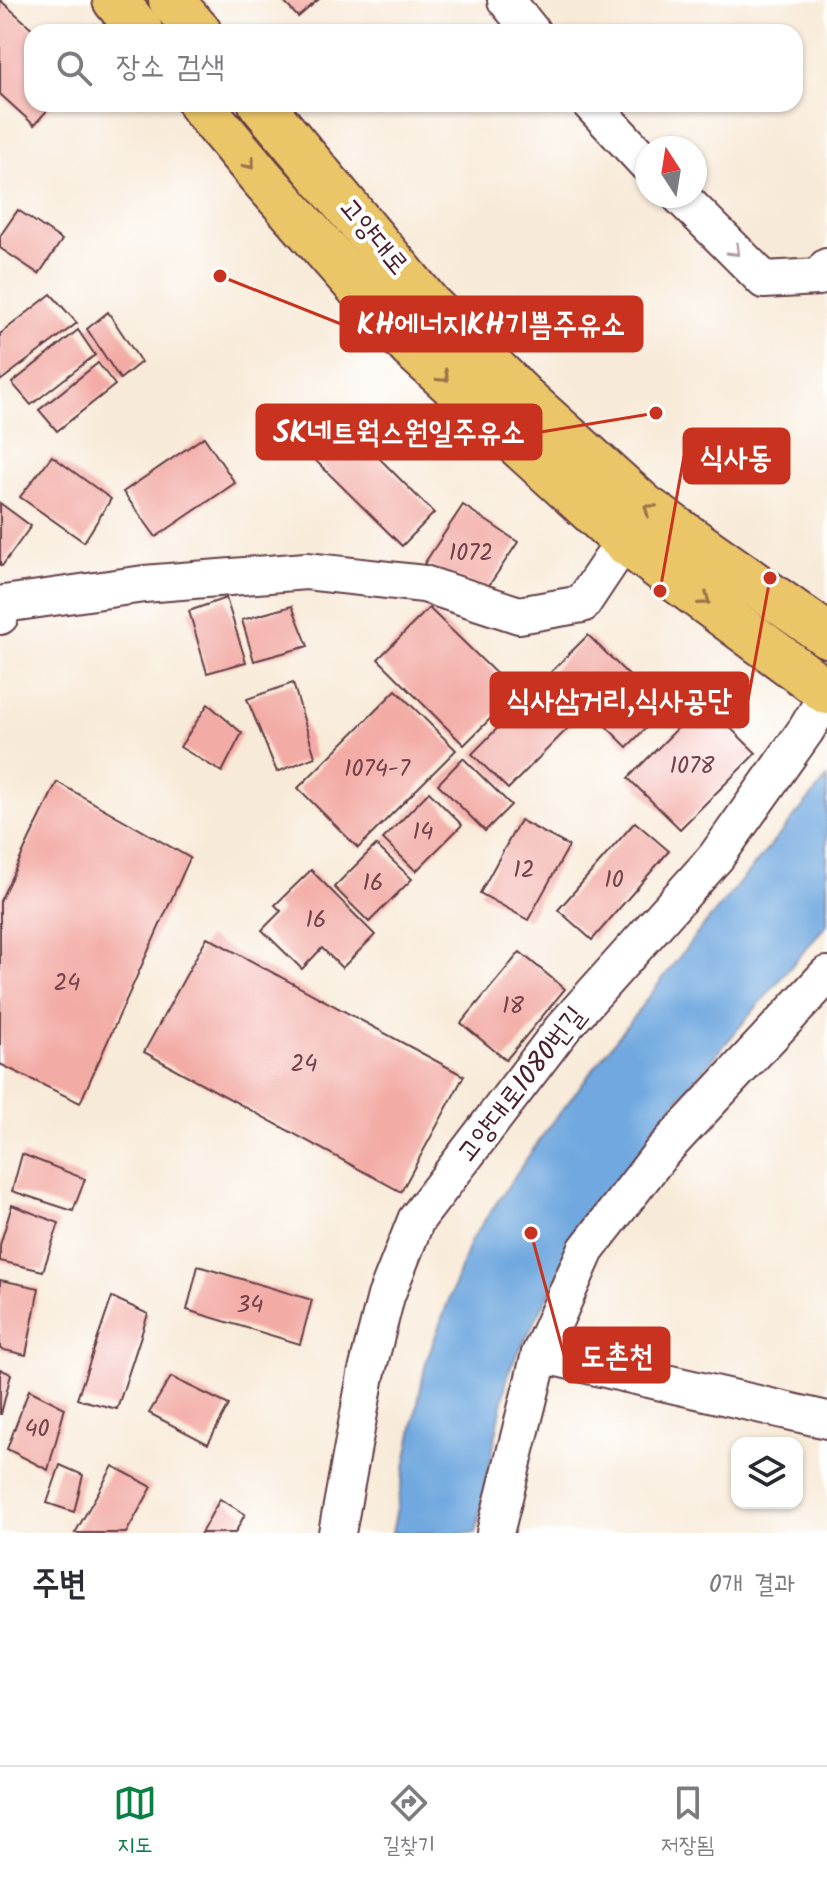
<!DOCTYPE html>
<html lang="ko">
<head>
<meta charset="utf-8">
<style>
  body { margin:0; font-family:Kalam,"Poor Story",sans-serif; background:#f7f7f7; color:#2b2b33 }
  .controls { position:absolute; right:24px; bottom:24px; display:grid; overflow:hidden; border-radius:16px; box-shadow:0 2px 6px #0004 }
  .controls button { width:72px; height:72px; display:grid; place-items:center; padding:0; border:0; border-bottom:2px solid #e1e1e2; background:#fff; color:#2b2b33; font:40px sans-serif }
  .compass { position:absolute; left:635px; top:136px; width:72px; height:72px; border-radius:50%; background:#fff; box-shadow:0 2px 6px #0004; rotate:348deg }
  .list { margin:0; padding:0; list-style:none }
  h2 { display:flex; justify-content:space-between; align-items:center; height:104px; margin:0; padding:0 32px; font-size:34px }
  h2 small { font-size:26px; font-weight:400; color:#7c7c81 }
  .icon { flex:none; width:44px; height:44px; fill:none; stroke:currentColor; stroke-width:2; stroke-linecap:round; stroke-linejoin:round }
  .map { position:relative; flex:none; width:827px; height:1533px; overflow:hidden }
  .search { position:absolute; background:#fff; box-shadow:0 2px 6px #0004; left:24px; right:24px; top:24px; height:88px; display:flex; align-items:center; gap:20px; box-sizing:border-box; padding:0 28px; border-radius:24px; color:#7c7c81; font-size:30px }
  .sheet { height:232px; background:#fff }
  nav { display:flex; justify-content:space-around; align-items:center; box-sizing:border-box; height:112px; border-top:2px solid #e1e1e2; background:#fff; font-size:22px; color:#7c7c81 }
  nav a { display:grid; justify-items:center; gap:4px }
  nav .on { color:#0b8043 }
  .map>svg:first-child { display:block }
  .water { fill:#6fa8df; stroke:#5c6485; stroke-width:2 }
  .building { fill:#f3aba5 }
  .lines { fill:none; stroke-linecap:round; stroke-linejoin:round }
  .minor-casing { stroke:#643d45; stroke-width:40 }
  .primary-casing { stroke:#643d45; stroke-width:48 }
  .minor { stroke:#fff; stroke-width:36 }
  .primary { stroke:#ebc669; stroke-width:44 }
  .oneway { stroke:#9a724a }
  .oneway2 { stroke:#ae9aa0 }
  .labels { text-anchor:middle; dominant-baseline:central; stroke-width:8; stroke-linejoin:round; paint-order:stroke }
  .number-label { font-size:24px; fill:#74424a }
  .street-label { font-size:28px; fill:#4a1f2b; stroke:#fff }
  .leader { fill:none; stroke:#c8321e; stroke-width:3 }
  .callout-dot { fill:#c8321e; stroke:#fff; stroke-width:3 }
  .callout { fill:#c8321e; stroke:#c8321e; stroke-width:3 }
  .callout-label { font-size:30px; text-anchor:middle; font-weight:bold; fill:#fff }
</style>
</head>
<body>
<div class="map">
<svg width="827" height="1533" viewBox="0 0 827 1533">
  <rect width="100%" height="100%" fill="#fff"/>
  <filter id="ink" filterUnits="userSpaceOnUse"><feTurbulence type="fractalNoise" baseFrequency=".0125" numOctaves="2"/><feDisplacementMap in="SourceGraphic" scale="16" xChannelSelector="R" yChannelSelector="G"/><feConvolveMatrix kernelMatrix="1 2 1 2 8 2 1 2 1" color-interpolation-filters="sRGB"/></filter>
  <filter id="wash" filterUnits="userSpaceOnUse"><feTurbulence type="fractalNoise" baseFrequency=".006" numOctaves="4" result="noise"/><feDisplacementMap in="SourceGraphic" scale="32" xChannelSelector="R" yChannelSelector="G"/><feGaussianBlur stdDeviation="1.8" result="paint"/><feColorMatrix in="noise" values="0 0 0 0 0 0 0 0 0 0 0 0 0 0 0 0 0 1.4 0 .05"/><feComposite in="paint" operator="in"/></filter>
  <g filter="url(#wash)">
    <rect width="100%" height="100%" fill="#f8ead8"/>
    <!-- water -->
    <path class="water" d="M827,778V924L670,1109L585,1226L509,1370L476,1533H392L426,1362L470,1242L540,1139L696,935Z"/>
    <g id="blocks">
      <!-- building -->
      <g class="building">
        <path d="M0,0L36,32H32V104H53L34,125L0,94Z"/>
        <path d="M282,0H318L298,17Z"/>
        <path d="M18,210L62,240L39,274L0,248V236Z"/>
        <path d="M51,294L77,323L0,381V334Z"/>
        <path d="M108,312L141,362L120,379L87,329Z"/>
        <path d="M78,330L95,355L31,405L12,383Z"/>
        <path d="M98,363L115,385L57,431L39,410Z"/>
        <path d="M337,416L434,513L402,546L304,449Z"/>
        <path d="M204,437L235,483L156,537L123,492Z"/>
        <path d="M52,456L111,499L84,542L20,497Z"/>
        <path d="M0,503L31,526L2,566L0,565Z"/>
        <path d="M463,505L518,542L486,590L424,564Z"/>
        <path d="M226,598L246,662L207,673L189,611Z"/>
        <path d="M292,606L308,646L254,661L242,620Z"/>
        <path d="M429,608L516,693L464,745L378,659Z"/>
        <path d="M588,635L664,710L627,747L551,672Z"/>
        <path d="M293,683L315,757L277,772L247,699Z"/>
        <path d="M541,684L577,719L508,789L472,754Z"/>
        <path d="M396,690L456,750L358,848L298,788Z"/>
        <path d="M704,702L756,753L680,829L628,778Z"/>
        <path d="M208,704L242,733L222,772L180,747Z"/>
        <path d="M463,758L511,805L485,831L438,784Z"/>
        <path d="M57,782L190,858L80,1103L0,1064V901Z"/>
        <path d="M429,792L462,825L416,871L383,839Z"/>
        <path d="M520,820L569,846L528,920L480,893Z"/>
        <path d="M635,822L669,851L592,940L558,910Z"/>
        <path d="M376,845L412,879L369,922L334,887Z"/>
        <path d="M311,870L375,935L342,968L322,948L302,969L262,930L281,911L275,905Z"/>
        <path d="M207,937L464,1076L401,1192L144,1052Z"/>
        <path d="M520,952L565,989L506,1060L461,1023Z"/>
        <path d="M22,1154L85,1179L73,1211L12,1191Z"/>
        <path d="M12,1205L59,1223L43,1271L0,1261V1245Z"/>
        <path d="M198,1266L312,1300L300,1344L187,1310Z"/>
        <path d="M0,1280L39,1288L26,1355L0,1349Z"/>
        <path d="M112,1297L148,1314L117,1409L77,1399Z"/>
        <path d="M0,1369L11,1374L1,1414H0Z"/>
        <path d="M171,1377L229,1405L208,1444L149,1413Z"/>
        <path d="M29,1390L65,1408L48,1470L7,1449Z"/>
        <path d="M60,1465L83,1475L74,1512L47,1503Z"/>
        <path d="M113,1466L152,1487L126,1533H75Z"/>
        <path d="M220,1499L245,1514L235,1533H201Z"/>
      </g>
    </g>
  </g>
  <g filter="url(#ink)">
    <use href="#blocks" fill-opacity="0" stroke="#643d45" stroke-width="2"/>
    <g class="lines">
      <!-- minor casing -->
      <g class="minor-casing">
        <g id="minor">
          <path d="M506,0L532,32"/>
          <path d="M591,104L647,164"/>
          <path d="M680,196L764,280L819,277L827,267"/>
          <path d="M0,616L4,604L144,584L306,571L424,584L519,615L582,604L624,541"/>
          <path d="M540,1354L827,1420"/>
          <path d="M337,1533L366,1375L386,1296L416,1220L562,1029L716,857L806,730L827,695"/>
          <path d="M495,1533L540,1354L586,1250L662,1152L827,975"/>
        </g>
      </g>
      <!-- primary casing -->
      <g class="primary-casing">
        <g id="primary">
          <path d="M115,0L141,32"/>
          <path d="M171,0L199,32"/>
          <path d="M200,104L261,177L411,347L624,541L827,692"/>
          <path d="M261,104L429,305L523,397L644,506L827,635"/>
        </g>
      </g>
      <!-- minor -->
      <use href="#minor" class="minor"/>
      <!-- primary -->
      <use href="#primary" class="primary"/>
    </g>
    <!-- one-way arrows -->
    <defs><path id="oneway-chevron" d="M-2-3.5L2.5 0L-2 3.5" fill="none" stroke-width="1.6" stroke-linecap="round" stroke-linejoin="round" transform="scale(2)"/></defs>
    <g class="oneway">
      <use href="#oneway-chevron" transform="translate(250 164) rotate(51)"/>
      <use href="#oneway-chevron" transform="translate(444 377) rotate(42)"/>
      <use href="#oneway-chevron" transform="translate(649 509) rotate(-143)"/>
      <use href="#oneway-chevron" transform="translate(705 600) rotate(36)"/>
    </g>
    <use class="oneway2" href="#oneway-chevron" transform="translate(735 251) rotate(45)"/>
  </g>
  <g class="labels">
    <!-- number labels -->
    <g class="number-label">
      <text x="471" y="553">1072</text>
      <text x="692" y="766">1078</text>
      <text x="377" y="769">1074-7</text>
      <text x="423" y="832">14</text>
      <text x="524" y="870">12</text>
      <text x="614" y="880">10</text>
      <text x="373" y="883">16</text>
      <text x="316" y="920">16</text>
      <text x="67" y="983">24</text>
      <text x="513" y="1006">18</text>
      <text x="304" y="1064">24</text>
      <text x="250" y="1305">34</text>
      <text x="37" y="1429">40</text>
    </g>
    <!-- street labels -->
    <g class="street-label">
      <text transform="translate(373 237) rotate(50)">고양대로</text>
      <text transform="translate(522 1085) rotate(-52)">고양대로1080번길</text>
    </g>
  </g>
  <!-- callouts -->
  <path class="leader" d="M220 276L341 324M656 413L541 432M660 591L684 456M770 578L748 700M531 1233L564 1355"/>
  <g class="callout-dot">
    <circle cx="220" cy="276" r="8"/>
    <circle cx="656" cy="413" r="8"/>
    <circle cx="660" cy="591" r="8"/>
    <circle cx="770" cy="578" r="8"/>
    <circle cx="531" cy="1233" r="8"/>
  </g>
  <g class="callout">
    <rect x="341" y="297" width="301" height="54" rx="8"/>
    <rect x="257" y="405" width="284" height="54" rx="8"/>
    <rect x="684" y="429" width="105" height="54" rx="8"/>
    <rect x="491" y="673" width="257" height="54" rx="8"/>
    <rect x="564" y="1328" width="105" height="54" rx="8"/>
  </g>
  <g class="callout-label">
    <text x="491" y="334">KH에너지KH기쁨주유소</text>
    <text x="399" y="442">SK네트웍스원일주유소</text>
    <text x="736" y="467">식사동</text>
    <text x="619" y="710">식사삼거리,식사공단</text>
    <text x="617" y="1366">도촌천</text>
  </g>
</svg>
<div class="controls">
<button><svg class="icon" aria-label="layers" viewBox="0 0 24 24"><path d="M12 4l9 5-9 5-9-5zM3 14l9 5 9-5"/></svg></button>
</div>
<svg class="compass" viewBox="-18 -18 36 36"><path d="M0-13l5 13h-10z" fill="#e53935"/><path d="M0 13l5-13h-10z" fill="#7c7c81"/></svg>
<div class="search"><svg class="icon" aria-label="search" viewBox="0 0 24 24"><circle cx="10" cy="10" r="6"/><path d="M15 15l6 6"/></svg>장소 검색</div>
</div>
<section class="sheet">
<h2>주변<small>0개 결과</small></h2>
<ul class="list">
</ul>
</section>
<nav>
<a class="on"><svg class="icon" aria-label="map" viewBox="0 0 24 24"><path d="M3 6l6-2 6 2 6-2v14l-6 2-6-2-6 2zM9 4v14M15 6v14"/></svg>지도</a>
<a><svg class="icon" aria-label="directions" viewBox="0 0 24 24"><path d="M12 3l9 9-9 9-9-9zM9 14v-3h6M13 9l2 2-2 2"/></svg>길찾기</a>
<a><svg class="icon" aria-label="saved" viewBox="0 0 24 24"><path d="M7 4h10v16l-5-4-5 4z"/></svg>저장됨</a>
</nav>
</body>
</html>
